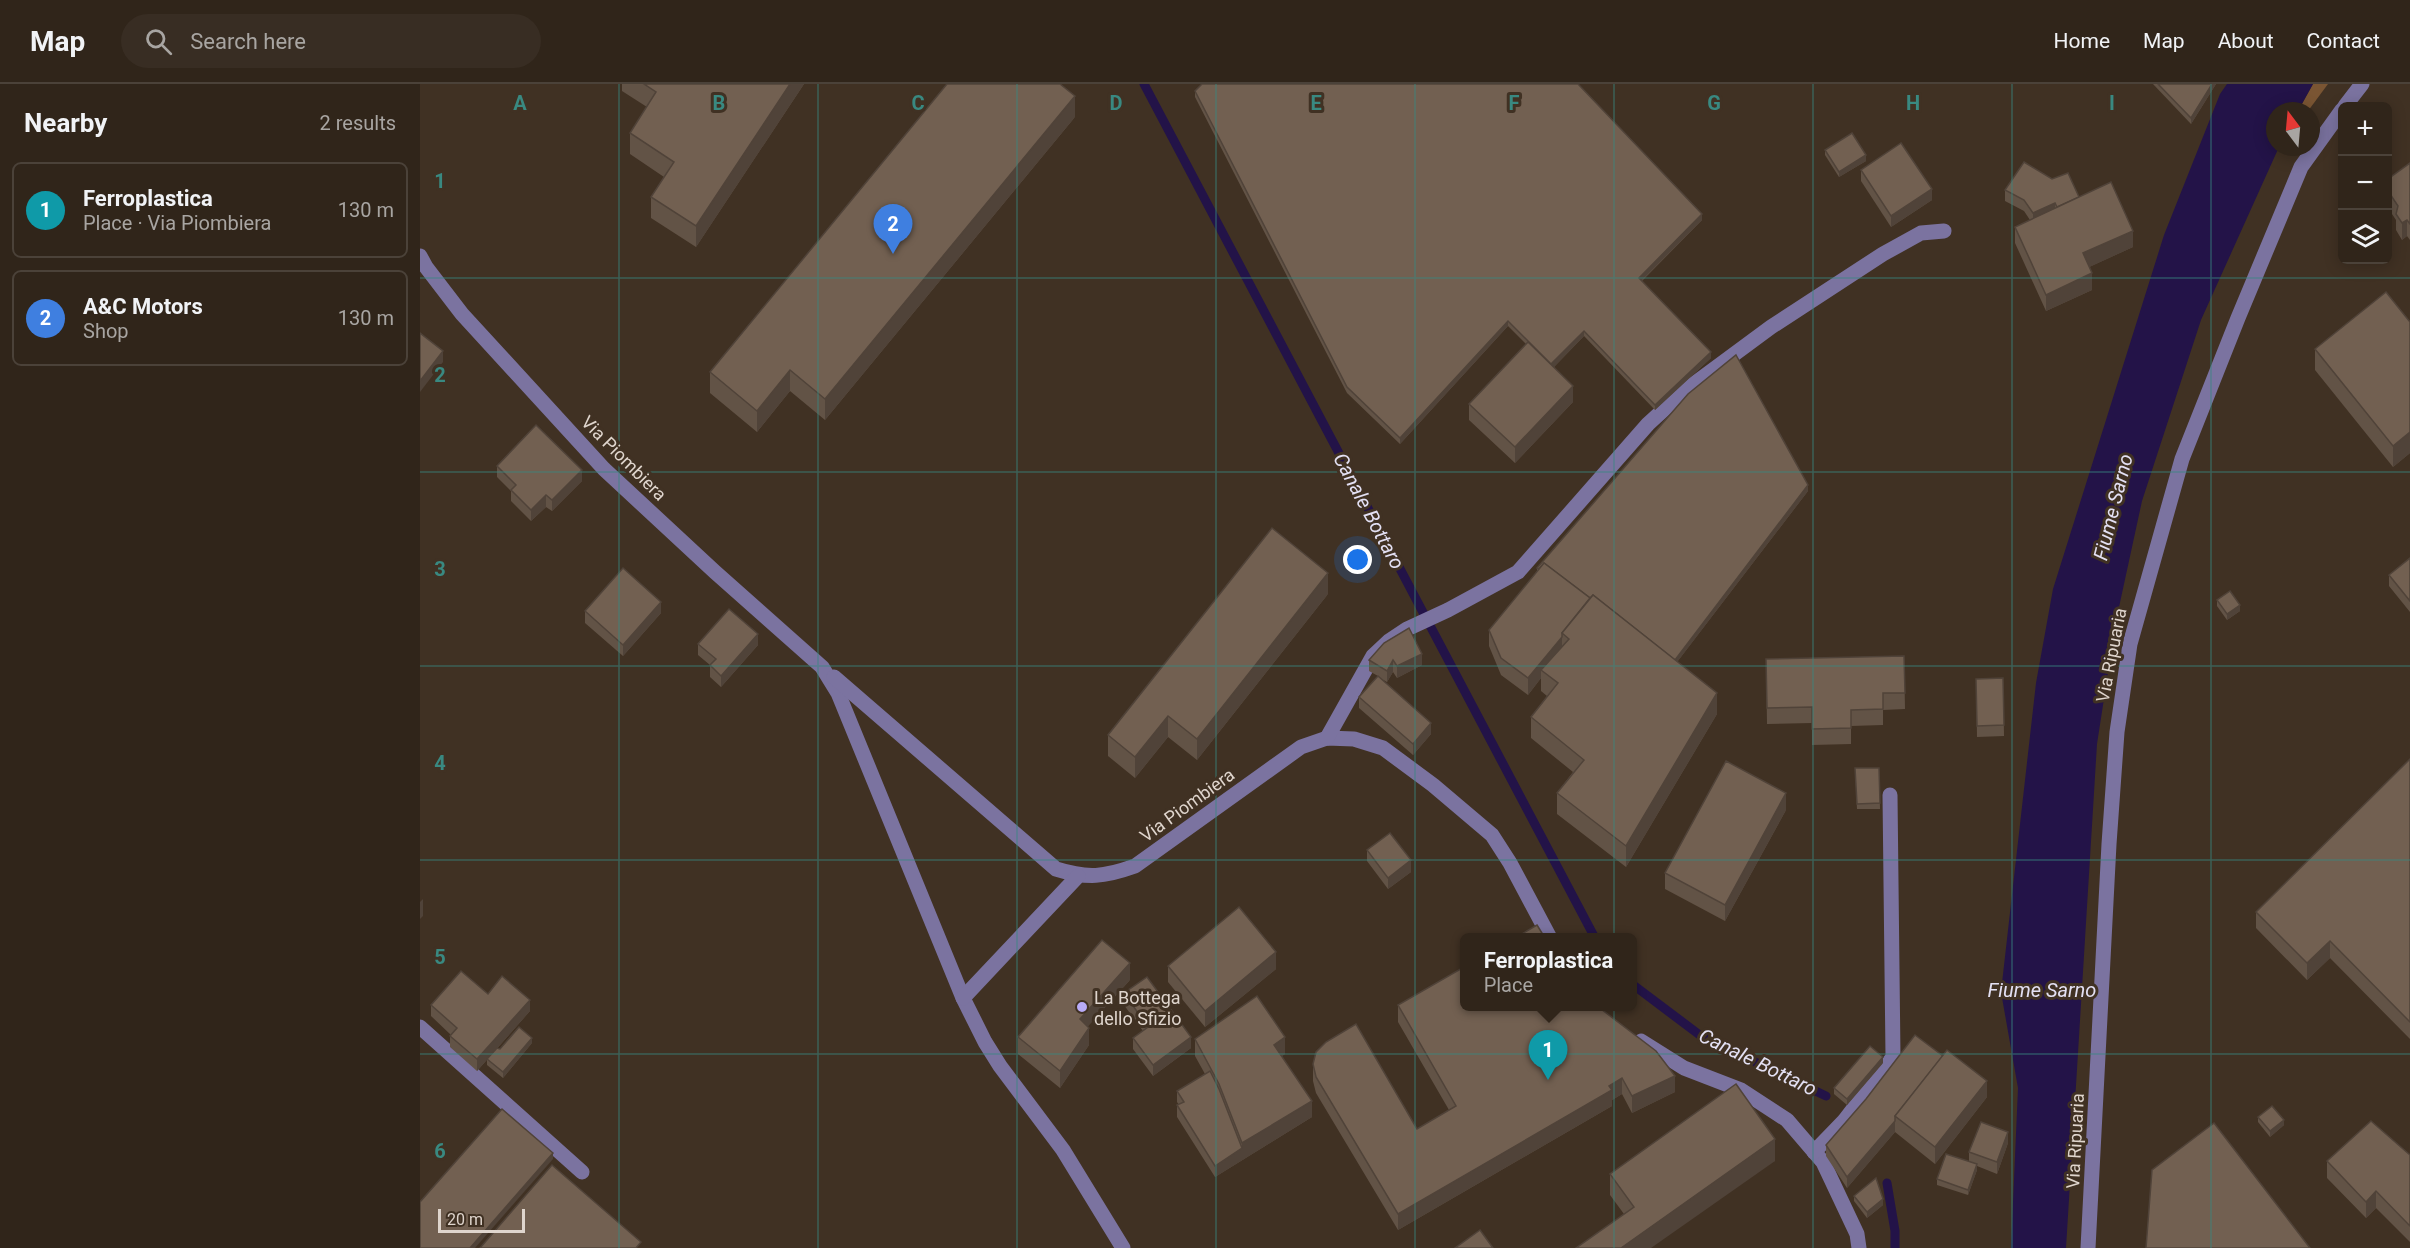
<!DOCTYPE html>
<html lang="en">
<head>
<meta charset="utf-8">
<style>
  body { margin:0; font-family:Roboto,sans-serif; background:#382d23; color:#f1f3f6 }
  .controls { position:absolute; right:18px; top:18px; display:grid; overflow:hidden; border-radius:9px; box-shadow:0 3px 15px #0003 }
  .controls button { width:54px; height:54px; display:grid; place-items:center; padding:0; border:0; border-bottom:2px solid #4b4239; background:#30251a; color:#f1f3f6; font:30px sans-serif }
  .compass { position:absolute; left:1846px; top:18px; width:54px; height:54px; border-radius:50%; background:#30251a; box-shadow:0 3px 15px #0003; rotate:344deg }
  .scale { position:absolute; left:18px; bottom:15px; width:87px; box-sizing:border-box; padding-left:6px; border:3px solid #dfd5cd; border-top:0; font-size:16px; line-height:21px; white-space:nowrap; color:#dfd5cd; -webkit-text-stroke:4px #403123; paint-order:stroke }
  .you { position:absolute; left:938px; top:476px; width:21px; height:21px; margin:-15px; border:4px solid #fff; border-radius:50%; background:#1a73e8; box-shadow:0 0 0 9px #1a73e833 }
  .badge { display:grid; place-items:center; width:39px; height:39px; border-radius:50%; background:#ea580c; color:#fff; font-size:20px; font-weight:700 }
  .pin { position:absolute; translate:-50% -50px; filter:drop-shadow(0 2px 3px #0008) }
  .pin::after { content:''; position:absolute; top:32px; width:21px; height:18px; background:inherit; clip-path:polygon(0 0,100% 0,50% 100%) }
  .popup { position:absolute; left:1040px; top:849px; width:177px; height:78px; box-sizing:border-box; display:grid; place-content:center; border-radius:9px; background:#30251a; filter:drop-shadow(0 2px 4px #0005); font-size:20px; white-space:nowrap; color:#a8a5a2 }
  .popup b { font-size:22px; color:#f1f3f6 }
  .popup::after { content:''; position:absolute; left:50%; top:100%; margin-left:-12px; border:12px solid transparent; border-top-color:#30251a }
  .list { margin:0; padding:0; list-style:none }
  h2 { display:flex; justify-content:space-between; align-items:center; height:78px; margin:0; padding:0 24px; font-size:26px }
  h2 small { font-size:20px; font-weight:400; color:#a8a5a2 }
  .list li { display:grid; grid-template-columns:39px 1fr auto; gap:18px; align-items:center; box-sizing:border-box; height:96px; margin:0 12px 12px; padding:0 12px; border:2px solid #4b4239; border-radius:9px }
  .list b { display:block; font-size:22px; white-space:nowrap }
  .list p { margin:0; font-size:20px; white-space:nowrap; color:#a8a5a2 }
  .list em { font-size:20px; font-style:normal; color:#a8a5a2 }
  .icon { flex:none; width:33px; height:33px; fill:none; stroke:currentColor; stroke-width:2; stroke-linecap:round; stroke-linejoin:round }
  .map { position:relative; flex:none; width:1990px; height:1164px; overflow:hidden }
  header { display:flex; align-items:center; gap:36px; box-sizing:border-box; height:84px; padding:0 30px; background:#30251a; border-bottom:2px solid #4b4239 }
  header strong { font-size:28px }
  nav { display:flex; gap:33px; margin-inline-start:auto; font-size:21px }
  .search { width:420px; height:54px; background:#382d23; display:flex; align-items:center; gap:15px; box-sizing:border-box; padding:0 21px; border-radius:33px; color:#a8a5a2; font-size:22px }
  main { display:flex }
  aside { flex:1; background:#30251a }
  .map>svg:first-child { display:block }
  .green { fill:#7a5533 }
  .water { fill:#231348 }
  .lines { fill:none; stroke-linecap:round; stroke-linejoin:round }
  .stream { stroke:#231348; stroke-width:9 }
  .minor { stroke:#7b73a0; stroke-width:15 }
  .wall { fill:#625346 }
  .shaded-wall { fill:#504339 }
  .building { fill:#726051; stroke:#504339; stroke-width:1.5 }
  .grid { fill:none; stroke:#398981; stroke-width:1.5; stroke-opacity:0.55 }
  .poi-dot { fill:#b8abf7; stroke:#403123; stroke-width:2 }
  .labels { text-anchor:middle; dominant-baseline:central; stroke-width:6; stroke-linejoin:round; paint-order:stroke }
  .street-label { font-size:18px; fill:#dfd5cd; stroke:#403123 }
  .poi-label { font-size:18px; fill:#dfd5cd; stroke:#403123; text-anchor:start }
  .water-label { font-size:20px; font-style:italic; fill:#e3e0f3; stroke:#403123 }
  .grid-label { font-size:20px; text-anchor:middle; font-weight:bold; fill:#398981; stroke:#403123; stroke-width:6; stroke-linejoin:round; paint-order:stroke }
</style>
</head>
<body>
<header>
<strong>Map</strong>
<div class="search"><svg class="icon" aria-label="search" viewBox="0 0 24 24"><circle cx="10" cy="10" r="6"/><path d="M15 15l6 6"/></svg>Search here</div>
<nav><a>Home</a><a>Map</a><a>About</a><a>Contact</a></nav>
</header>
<main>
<aside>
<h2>Nearby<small>2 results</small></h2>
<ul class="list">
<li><span class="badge" style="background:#0f9aa8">1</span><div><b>Ferroplastica</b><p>Place · Via Piombiera</p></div><em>130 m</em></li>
<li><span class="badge" style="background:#3f7fe0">2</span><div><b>A&amp;C Motors</b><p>Shop</p></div><em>130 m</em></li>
</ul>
</aside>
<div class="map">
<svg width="1990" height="1164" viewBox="0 0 1990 1164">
  <rect width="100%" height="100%" fill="#403123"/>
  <!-- green -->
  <path class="green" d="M1893,0H1908L1888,27H1878Z"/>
  <!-- water -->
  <path class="water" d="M1807,0H1893L1878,27H1855V63H1859L1781,236L1722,417L1696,537L1677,660L1646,1164H1591L1598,1004L1581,908L1616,599L1633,505L1744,151L1800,10Z"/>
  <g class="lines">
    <!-- stream -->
    <g class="stream">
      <path d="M724,0L1175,854"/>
      <path d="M1212,900L1281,952L1406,1012"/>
      <path d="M1467,1099L1475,1147V1164"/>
    </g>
    <!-- minor -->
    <g class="minor">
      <path d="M1925,22L1942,0"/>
      <path d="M0,172L6,183L42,230L184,385L295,488L402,583L418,609L543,914L565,958L580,982L643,1066L703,1164"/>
      <path d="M414,593L636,785C668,795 684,793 715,782L881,663L907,654L934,655L963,664L1013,701L1072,751L1090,779L1130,854"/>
      <path d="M907,654L953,572L969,557L987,545L1028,526L1098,488L1228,340L1263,308L1351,243L1463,170L1501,149L1524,147"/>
      <path d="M543,914L658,792"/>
      <path d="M0,943L162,1088"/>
      <path d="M1221,957L1264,984L1321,1006L1367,1036L1403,1078L1437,1150L1439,1164"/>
      <path d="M1394,1068L1424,1037L1473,973L1470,711"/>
      <path d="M1668,1164L1689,760L1697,648L1710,560L1762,375L1818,234L1881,83L1922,26"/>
    </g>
  </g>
  <!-- wall -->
  <g class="wall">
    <path d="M202,0H384L276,163L231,134V113L244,93L210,70V49L227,23L202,7Z"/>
    <path d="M1733,0H1796L1771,40Z"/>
    <path d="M775,7L1282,136L1222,197L1291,274L1235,326L1164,252L1134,283L1153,318L1095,379L1049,336V320L1106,260L1088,242L980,360L927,309L775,13Z"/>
    <path d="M655,33L405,336L370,307L337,348L290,309V288Z"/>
    <path d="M1405,66L1446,77L1419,93L1405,71Z"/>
    <path d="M1990,79V156L1987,152L1982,156L1976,146V136L1968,124V95Z"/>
    <path d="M1441,86L1512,116L1471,143L1441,97Z"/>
    <path d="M1585,106L1659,113L1713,163L1669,183L1672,206L1626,227L1595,159V143L1610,136L1604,127L1585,117Z"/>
    <path d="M1990,238V369L1973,383L1895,286V265Z"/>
    <path d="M77,382L162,397L132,427L126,423L111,437L91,417V407L77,393Z"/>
    <path d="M1388,407L1257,578L1297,630L1206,783L1137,730V709L1153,688L1111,654V633L1127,612L1121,607V594L1108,611L1081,591L1069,562V546L1117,488V484Z"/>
    <path d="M1990,474V528L1969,502V491Z"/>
    <path d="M908,510L777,676L748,653L715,694L688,672V651Z"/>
    <path d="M1797,516L1820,527L1807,536L1797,522Z"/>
    <path d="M165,527L241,529L203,572L165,539Z"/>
    <path d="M964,559L1002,581L977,594L973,588L967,598L958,593L1011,650L993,671L939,624V613L958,592L949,587V576Z"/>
    <path d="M278,560L338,561L301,603L290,593V581L278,571Z"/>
    <path d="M1484,572L1485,625L1463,626V641L1431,642V660L1392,661V639L1347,640L1346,575Z"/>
    <path d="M1583,594L1584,652L1557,653L1556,595Z"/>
    <path d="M1990,675V955L1910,874L1887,896L1836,844V828Z"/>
    <path d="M1435,684H1459L1460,725H1437Z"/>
    <path d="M1366,726L1305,837L1245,805V789Z"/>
    <path d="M947,766L991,788L968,805L947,777Z"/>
    <path d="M748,882L856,885L785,943L748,898Z"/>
    <path d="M710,896L667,943L669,961L640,1004L598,970V953Z"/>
    <path d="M704,909L771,964L733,992L713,965V954L723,947L704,921Z"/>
    <path d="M68,910L110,927L57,987L30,963V952L31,951L11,932V921Z"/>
    <path d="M978,921L1255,1008L1212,1029L1202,1010L1192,1016V1022L978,1146L896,1009L893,997V980L997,1045L1029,1026L978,938Z"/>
    <path d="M775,955L865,970L862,972L892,1033L795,1093L757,1033V1021H759L757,1018V1007L785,990L775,972Z"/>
    <path d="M112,959L83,994L67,981V975Z"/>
    <path d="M1523,972L1567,1013L1515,1080L1475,1048L1427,1104L1406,1072V1061Z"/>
    <path d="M1463,979L1427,1021L1414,1010V1004Z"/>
    <path d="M1838,1033L1864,1041L1850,1053L1838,1038Z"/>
    <path d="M1588,1059L1577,1090L1557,1082V1086L1548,1111L1517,1101V1095L1549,1078V1068Z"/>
    <path d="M1990,1071V1158L1956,1124L1946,1134L1907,1094V1077Z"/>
    <path d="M1355,1077L1204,1130L1190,1111V1090Z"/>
    <path d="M1434,1112L1463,1121L1447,1134L1434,1117Z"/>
  </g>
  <!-- shaded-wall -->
  <g class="shaded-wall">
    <path d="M370,0H384L276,163V142Z"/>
    <path d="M1792,0H1796L1771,40V34Z"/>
    <path d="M655,12V33L405,336V315Z"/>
    <path d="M1446,71V77L1419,93V88Z"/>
    <path d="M1512,105V116L1471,143V132Z"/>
    <path d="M1635,119V130L1613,140V129Z"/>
    <path d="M1282,130V136L1219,199V194Z"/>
    <path d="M1987,136V152L1982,156V139Z"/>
    <path d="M1713,147V163L1663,186V169Z"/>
    <path d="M1672,189V206L1626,227V211Z"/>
    <path d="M1088,237V242L980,360V354Z"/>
    <path d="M1164,247V252L1131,286V280Z"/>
    <path d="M23,267V278L0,308V297Z"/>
    <path d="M1291,268V274L1235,326V321Z"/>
    <path d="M370,286V307L337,348V327Z"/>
    <path d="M1153,302V318L1095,379V363Z"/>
    <path d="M1990,348V369L1973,383V362Z"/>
    <path d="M162,386V397L132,427V416Z"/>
    <path d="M1388,401V407L1248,590V584Z"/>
    <path d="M126,411V423L111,437V426Z"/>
    <path d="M908,489V510L777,676V655Z"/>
    <path d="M241,518V529L203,572V561Z"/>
    <path d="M1820,521V527L1807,536V530Z"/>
    <path d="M338,550V561L301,603V592Z"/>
    <path d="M1142,553V570L1121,586V594L1108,611V594Z"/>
    <path d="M1002,570V581L977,594V582Z"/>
    <path d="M973,576V588L967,598V587Z"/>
    <path d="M1297,609V630L1206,783V762Z"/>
    <path d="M748,632V653L715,694V673Z"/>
    <path d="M1011,639V650L993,671V660Z"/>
    <path d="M1366,709V726L1305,837V821Z"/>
    <path d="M991,776V788L968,805V794Z"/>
    <path d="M3,815V832L0,835V818Z"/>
    <path d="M1910,857V874L1887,896V879Z"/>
    <path d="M856,868V885L785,943V927Z"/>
    <path d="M710,879V896L660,951V935Z"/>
    <path d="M110,916V927L57,987V975Z"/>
    <path d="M669,944V961L640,1004V987Z"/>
    <path d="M771,953V964L733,992V981Z"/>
    <path d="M865,953V970L854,977V961Z"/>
    <path d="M112,954V959L83,994V988Z"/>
    <path d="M1463,973V979L1427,1021V1015Z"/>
    <path d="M1255,992V1008L1212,1029V1012Z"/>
    <path d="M1202,994V1010L1192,1016V1022L978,1146V1130Z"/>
    <path d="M1567,997V1013L1515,1080V1063Z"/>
    <path d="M892,1017V1033L795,1093V1082L822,1064V1059Z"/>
    <path d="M1864,1036V1041L1850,1053V1047Z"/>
    <path d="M1475,1037V1048L1427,1104V1093Z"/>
    <path d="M1588,1048V1059L1577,1090V1078Z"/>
    <path d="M1355,1055V1077L1231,1164H1201Z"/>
    <path d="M133,1069V1075L55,1164H50Z"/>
    <path d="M1557,1080V1086L1548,1111V1106Z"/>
    <path d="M1956,1107V1124L1946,1134V1118Z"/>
    <path d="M1463,1115V1121L1447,1134V1128Z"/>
  </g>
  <!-- building -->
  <g class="building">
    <path d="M224,0H370L276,142L231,113L254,78L210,49L236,8Z"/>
    <path d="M527,0H640L655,12L405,315L370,286L337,327L290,288Z"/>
    <path d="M782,0H1158L1282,130L1219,194L1291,268L1235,321L1164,247L1131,280L1088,237L980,354L927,303L775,7Z"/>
    <path d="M1738,0H1792L1771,34Z"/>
    <path d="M1432,49L1446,71L1419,88L1405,66Z"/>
    <path d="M1481,59L1512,105L1471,132L1441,86Z"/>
    <path d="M1604,78L1632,95L1648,89L1659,113L1637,123L1635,119L1613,129L1604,116L1585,106Z"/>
    <path d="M1990,79V140L1987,136L1982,139L1976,130L1978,122L1968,107V95Z"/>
    <path d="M1691,98L1713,147L1663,169L1672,189L1626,211L1595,143Z"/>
    <path d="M1966,208L1990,238V348L1973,362L1895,265Z"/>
    <path d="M0,249L23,267L0,297Z"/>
    <path d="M1108,258L1153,302L1095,363L1049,320Z"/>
    <path d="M1316,271L1388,401L1255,576L1173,511L1170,514L1124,479L1119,485L1117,484L1268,310Z"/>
    <path d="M116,341L162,386L132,416L126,411L111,426L91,406L96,401L77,382Z"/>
    <path d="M852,444L908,489L777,655L748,632L715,673L688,651Z"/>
    <path d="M1990,474V517L1969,491Z"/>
    <path d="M1124,479L1170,514L1142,549V553L1108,594L1081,574L1069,546Z"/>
    <path d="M203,484L241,518L203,561L165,527Z"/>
    <path d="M1810,507L1820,521L1807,530L1797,516Z"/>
    <path d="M1173,511L1297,609L1206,762L1137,709L1164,676L1111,633L1138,599L1121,586L1149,555L1142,549Z"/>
    <path d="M309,525L338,550L301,592L290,581L296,575L278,560Z"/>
    <path d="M989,544L1002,570L977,582L973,576L967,587L949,576L964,559Z"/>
    <path d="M1484,572L1485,609H1463V625L1431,626V644L1392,645V623L1347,624L1346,575Z"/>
    <path d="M958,592L1011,639L993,660L939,613Z"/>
    <path d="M1583,594L1584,641L1557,642L1556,595Z"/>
    <path d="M1990,675V938L1910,857L1887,879L1836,828Z"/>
    <path d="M1306,677L1366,709L1305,821L1245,789Z"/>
    <path d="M1435,684H1459L1460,719L1437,720Z"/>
    <path d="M970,749L991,776L968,794L947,766Z"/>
    <path d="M819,823L856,868L785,927L748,882Z"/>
    <path d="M1117,841L1125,854H1095Z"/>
    <path d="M682,856L710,879L660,935L669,944L640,987L598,953Z"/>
    <path d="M1044,883V922H1177L1236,967L1255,992L1212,1012L1202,994L1189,1002L1192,1006L978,1130L896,993L893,980L896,968L906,958L936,940L997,1045L1036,1022L978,921Z"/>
    <path d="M41,887L68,910L82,892L110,916L57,975L30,952L37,944L11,921Z"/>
    <path d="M727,893L771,953L733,981L713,954L728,943L704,909Z"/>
    <path d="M837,912L865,953L854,961L892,1017L822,1059L799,1000L775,955Z"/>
    <path d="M99,943L112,954L83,988L67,975L77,964L80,965Z"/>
    <path d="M1495,951L1523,972L1475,1032V1037L1427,1093L1406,1061L1446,1015Z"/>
    <path d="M1450,962L1463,973L1427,1015L1414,1004Z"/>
    <path d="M1527,966L1567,997L1515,1063L1475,1032Z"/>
    <path d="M790,987L799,1005L822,1064L795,1082L757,1021L764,1018L757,1007Z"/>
    <path d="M1316,1000L1355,1055L1201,1164H1156L1214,1123L1190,1090Z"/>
    <path d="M1852,1022L1864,1036L1850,1047L1838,1033Z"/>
    <path d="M82,1025L133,1069L50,1164H0V1118Z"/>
    <path d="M1951,1037L1990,1071V1142L1956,1107L1946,1118L1907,1077Z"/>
    <path d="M1561,1038L1588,1048L1577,1078L1549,1068Z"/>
    <path d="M1794,1039L1890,1164H1726L1732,1086Z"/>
    <path d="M1526,1070L1557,1080L1548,1106L1517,1095Z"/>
    <path d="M132,1081L221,1158L216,1164H60Z"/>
    <path d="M1456,1094L1463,1115L1447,1128L1434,1112Z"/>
    <path d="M1060,1146L1073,1164H1035Z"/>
  </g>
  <!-- grid -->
  <path class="grid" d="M199,0V1164M398,0V1164M597,0V1164M796,0V1164M995,0V1164M1194,0V1164M1393,0V1164M1592,0V1164M1791,0V1164M0,194H1990M0,388H1990M0,582H1990M0,776H1990M0,970H1990"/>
  <!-- markers -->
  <circle class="poi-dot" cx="662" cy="923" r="6"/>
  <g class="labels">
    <!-- street labels -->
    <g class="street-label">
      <text transform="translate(204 374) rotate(45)">Via Piombiera</text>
      <text transform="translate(1691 571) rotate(-79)">Via Ripuaria</text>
      <text transform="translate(767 721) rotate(-36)">Via Piombiera</text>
      <text transform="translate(1655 1057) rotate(-87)">Via Ripuaria</text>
    </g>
    <!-- poi labels -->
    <g class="poi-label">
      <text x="674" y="913">La Bottega<tspan x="674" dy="21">dello Sfizio</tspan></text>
    </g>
    <!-- water labels -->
    <g class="water-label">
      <text transform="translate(1693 423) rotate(-76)">Fiume Sarno</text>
      <text transform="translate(949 427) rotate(62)">Canale Bottaro</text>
      <text x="1622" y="906">Fiume Sarno</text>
      <text transform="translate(1338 978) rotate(26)">Canale Bottaro</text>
    </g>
  </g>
  <g class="grid-label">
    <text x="100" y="26">A</text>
    <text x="299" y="26">B</text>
    <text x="498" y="26">C</text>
    <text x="696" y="26">D</text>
    <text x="896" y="26">E</text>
    <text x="1094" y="26">F</text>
    <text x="1294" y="26">G</text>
    <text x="1493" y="26">H</text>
    <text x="1692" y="26">I</text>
    <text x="20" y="104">1</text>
    <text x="20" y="298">2</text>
    <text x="20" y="492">3</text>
    <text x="20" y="686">4</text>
    <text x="20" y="880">5</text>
    <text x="20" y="1074">6</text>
  </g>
</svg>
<div class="controls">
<button>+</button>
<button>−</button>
<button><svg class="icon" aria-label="layers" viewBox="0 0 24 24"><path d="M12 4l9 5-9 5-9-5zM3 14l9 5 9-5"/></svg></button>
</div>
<svg class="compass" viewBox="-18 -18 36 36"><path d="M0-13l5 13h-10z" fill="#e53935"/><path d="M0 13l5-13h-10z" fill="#a8a5a2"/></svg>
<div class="scale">20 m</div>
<div class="you"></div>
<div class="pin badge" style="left:1128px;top:996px;background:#0f9aa8">1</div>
<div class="popup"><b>Ferroplastica</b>Place</div>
<div class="pin badge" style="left:473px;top:170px;background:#3f7fe0">2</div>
</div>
</main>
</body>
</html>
